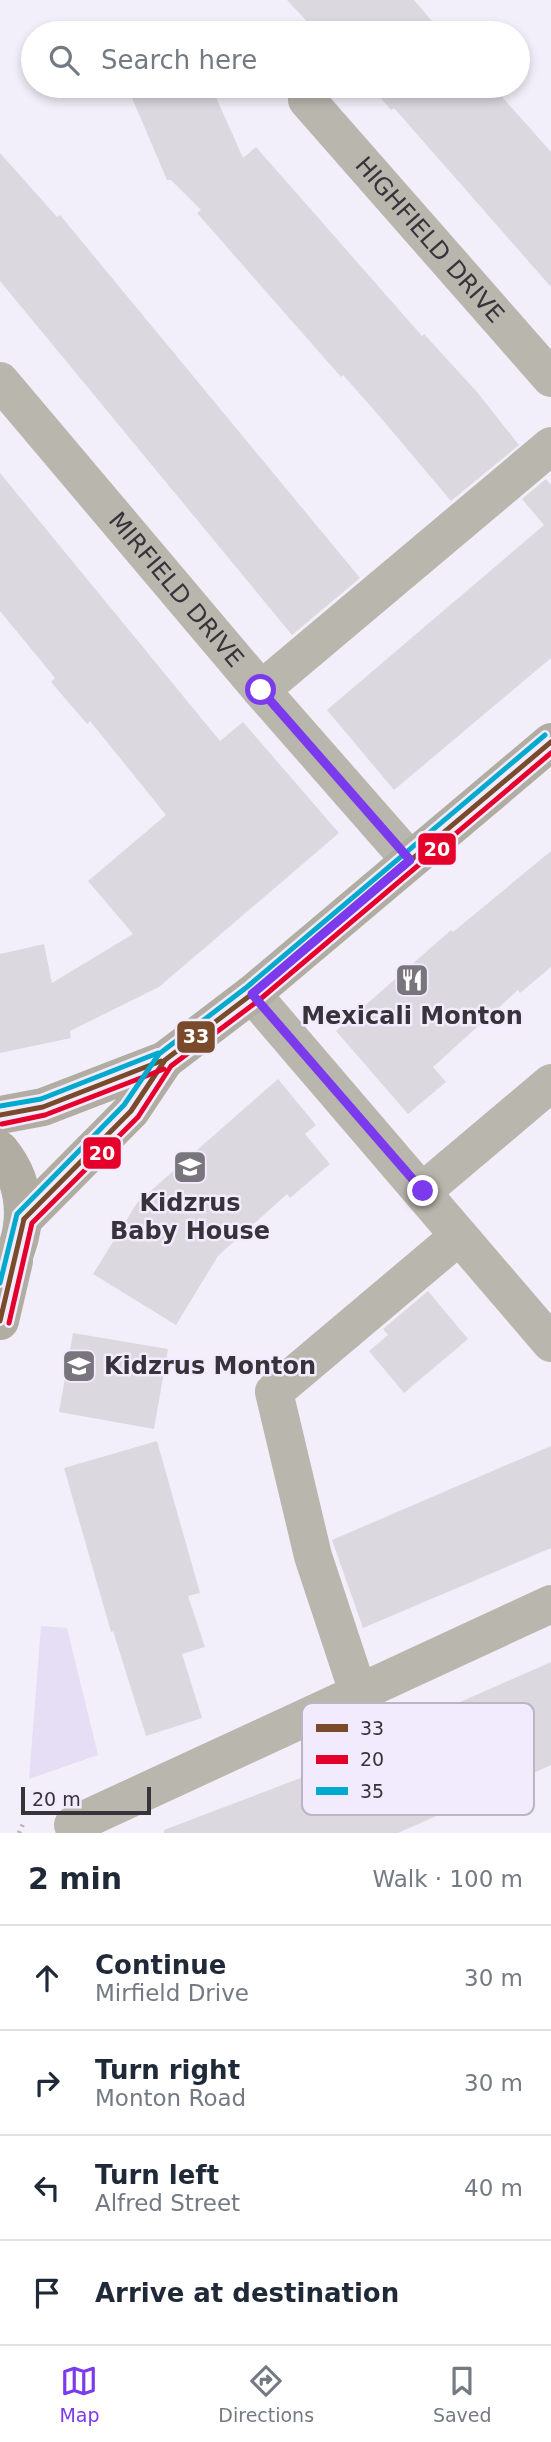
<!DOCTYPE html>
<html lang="en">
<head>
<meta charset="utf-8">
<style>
  body { margin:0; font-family:"DejaVu Sans",sans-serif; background:#f6f6f7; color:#1f2937 }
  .scale { position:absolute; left:21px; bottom:18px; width:130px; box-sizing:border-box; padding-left:7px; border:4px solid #36333a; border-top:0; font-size:19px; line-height:24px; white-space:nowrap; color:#36333a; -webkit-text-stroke:5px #f2ebfe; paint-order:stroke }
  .stop { position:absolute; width:21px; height:21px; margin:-16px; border:5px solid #7c3aed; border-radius:50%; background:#fff }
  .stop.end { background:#7c3aed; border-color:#fff; box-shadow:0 2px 7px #0008 }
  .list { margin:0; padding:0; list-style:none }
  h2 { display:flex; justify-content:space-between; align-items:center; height:91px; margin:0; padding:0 28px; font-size:30px }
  h2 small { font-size:23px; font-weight:400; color:#747a83 }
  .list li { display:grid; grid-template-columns:46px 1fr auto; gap:21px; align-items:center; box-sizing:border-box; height:105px; padding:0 28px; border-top:2px solid #e0e1e3 }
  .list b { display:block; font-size:26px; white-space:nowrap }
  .list p { margin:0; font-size:23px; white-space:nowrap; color:#747a83 }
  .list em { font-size:23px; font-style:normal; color:#747a83 }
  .icon { flex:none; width:38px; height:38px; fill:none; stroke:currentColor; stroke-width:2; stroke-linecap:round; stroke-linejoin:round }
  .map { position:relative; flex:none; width:551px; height:1833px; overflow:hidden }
  .search { position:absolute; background:#fff; box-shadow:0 4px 10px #0003; left:21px; right:21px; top:21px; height:77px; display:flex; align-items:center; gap:18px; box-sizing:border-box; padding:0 24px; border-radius:38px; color:#747a83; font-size:26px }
  .sheet { height:511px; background:#fff }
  nav { display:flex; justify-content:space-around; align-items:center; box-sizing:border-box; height:98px; border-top:2px solid #e0e1e3; background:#fff; font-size:19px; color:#747a83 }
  nav a { display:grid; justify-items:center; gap:4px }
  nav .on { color:#7c3aed }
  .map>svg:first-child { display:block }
  .green { fill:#e6def4 }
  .building { fill:#dbd8e0 }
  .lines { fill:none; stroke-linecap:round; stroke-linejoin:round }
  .path { stroke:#b6b3ae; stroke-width:4.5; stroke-dasharray:2 5; stroke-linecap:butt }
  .minor { stroke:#b9b6ae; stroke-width:38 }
  .major { stroke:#b1ada2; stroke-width:38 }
  .bus-1-casing { stroke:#f2ebfe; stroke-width:10 }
  .bus-2-casing { stroke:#f2ebfe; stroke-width:10 }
  .bus-3-casing { stroke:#f2ebfe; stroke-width:10 }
  .bus-1 { stroke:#7a4b2a; stroke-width:5 }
  .bus-2 { stroke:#e4002b; stroke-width:5 }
  .bus-3 { stroke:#00a9ce; stroke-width:5 }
  .route { stroke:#7c3aed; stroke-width:9 }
  .labels { text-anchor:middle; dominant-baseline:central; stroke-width:5; stroke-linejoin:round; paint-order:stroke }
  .street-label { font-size:24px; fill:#36333a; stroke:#f2ebfe }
  .poi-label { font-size:24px; font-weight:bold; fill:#36333a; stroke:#f2ebfe }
  .key { fill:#f2ebfe; stroke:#bab4c3; stroke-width:2 }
  .key-label { font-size:19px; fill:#36333a }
  .line-badge { stroke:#f2ebfe; stroke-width:2.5 }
  .badge-label { font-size:19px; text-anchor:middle; font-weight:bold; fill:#fff }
</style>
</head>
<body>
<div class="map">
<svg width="551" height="1833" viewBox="0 0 551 1833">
  <rect width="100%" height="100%" fill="#f3effa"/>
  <!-- green -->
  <path class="green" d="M41,1626L67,1628L98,1755L29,1779Z"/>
  <!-- building -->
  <g class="building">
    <path d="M287,0H414L442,33H318Z"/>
    <path d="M127,86H211L243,158L256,147L422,336L424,334L477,392L519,445L451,501L381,418L343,375L341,377L197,213L201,210L171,180H167Z"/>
    <path d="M370,86H486L492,93L496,90L551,152V287L394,108L391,110Z"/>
    <path d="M0,153L57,217L60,215L360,578L292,635L0,281Z"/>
    <path d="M0,473L220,741L243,722L339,833L159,987L70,1031L71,1038L0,1053V954L44,944L52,983L133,934L88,881L166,815L90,721L87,724L51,682L55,678L0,611Z"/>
    <path d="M546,479L551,485V658L394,790L327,710L544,525L522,499Z"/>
    <path d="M551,851V967L520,993L518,990L433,1067L446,1082L408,1114L336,1031L451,930L453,932Z"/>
    <path d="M278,1079L316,1125L305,1134L330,1164L290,1198L287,1194L218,1256L176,1325L93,1274L137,1203Z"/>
    <path d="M428,1291L468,1339L404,1393L369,1351L388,1335L383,1329Z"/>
    <path d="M73,1333L168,1349L154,1429L59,1412Z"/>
    <path d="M157,1441L200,1593L188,1596L205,1647L182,1654L202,1718L146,1736L113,1631L111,1632L64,1468Z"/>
    <path d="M551,1446V1548L363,1628L332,1540Z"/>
    <path d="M551,1662V1765L514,1782L398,1833H164V1830L306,1776L304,1771L331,1759Z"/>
  </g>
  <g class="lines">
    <!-- path -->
    <path class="path" d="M19,1833L23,1824"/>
    <!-- minor -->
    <g class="minor">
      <path id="s1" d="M307,100L551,378"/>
      <path id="s2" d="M0,381L261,690L410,860"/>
      <path d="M261,690L551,446"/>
      <path d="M252,994L551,1343"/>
      <path d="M423,1191L551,1083"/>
      <path d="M358,1692L313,1556L274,1392L459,1236"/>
      <path d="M73,1825L551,1604"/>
    </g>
    <!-- major -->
    <g class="major">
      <path d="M0,1115L43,1107L165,1060L252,994L551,742"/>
      <path d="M0,1150C32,1189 29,1240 0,1279"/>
      <path d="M24,1219L131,1111L165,1060"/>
      <path d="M0,1321L14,1261"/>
    </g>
    <!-- bus-1 casing -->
    <g class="bus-1-casing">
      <g id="bus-1">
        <path d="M0,1115L43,1107L161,1061"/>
        <path d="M24,1219L131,1111L165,1060L252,994L551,742"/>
        <path d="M0,1321L24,1219"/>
      </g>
    </g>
    <!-- bus-2 casing -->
    <g class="bus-2-casing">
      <g id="bus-2">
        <path d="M2,1124L45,1115L164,1069"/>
        <path d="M9,1323L32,1223L138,1117L171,1066L258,1001L551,753"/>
      </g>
    </g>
    <!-- bus-3 casing -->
    <g class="bus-3-casing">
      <g id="bus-3">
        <path d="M0,1106L41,1099L158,1053"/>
        <path d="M0,1283L17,1214L124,1105L159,1054L247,987L545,735"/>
      </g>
    </g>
    <!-- bus-1 -->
    <use href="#bus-1" class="bus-1"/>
    <!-- bus-2 -->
    <use href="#bus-2" class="bus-2"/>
    <!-- bus-3 -->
    <use href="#bus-3" class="bus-3"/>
  </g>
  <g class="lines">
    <!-- route -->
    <path class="route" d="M261,690L410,860L252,994L423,1191"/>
  </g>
  <!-- icons -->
  <defs>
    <g id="restaurant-square" transform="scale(1.75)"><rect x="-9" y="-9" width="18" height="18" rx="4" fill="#78757d" stroke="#f2ebfe"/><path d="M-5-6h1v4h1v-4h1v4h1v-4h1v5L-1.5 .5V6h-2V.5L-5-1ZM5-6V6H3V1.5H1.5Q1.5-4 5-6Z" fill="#fff"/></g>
    <g id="school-square" transform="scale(1.75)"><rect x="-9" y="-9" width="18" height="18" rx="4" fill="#78757d" stroke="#f2ebfe"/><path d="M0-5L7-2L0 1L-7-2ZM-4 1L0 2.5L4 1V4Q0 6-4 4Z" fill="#fff"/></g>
  </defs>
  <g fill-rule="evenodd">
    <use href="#restaurant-square" x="412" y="980"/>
    <use href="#school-square" x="190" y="1167"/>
    <use href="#school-square" x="79" y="1366"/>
  </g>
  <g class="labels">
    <!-- street labels -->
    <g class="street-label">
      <text stroke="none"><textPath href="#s1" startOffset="186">HIGHFIELD DRIVE</textPath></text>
      <text stroke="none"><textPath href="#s2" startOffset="273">MIRFIELD DRIVE</textPath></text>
    </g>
    <!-- poi labels -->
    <g class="poi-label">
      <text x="412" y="1016">Mexicali Monton</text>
      <text x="190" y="1203">Kidzrus<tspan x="190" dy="28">Baby House</tspan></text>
      <text x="104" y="1366" text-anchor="start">Kidzrus Monton</text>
    </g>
  </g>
  <!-- legend -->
  <rect x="302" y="1703" width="232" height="112" rx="10" class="key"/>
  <rect x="316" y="1724" width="32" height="8" fill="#7a4b2a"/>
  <rect x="316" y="1755" width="32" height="9" fill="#e4002b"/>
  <rect x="316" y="1787" width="32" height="8" fill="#00a9ce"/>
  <g class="key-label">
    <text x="360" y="1735">33</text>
    <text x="360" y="1766">20</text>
    <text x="360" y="1798">35</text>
  </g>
  <g class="line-badge">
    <rect x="417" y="832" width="40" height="34" rx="7" fill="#e4002b"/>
    <rect x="176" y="1020" width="40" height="34" rx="7" fill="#7a4b2a"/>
    <rect x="82" y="1136" width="40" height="34" rx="7" fill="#e4002b"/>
  </g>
  <g class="badge-label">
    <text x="437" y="856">20</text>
    <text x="196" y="1043">33</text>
    <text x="102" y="1160">20</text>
  </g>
</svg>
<div class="scale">20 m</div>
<div class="stop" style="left:261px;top:690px"></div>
<div class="stop end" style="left:423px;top:1191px"></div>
<div class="search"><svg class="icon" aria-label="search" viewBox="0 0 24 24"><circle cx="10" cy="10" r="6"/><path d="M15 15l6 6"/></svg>Search here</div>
</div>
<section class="sheet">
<h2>2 min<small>Walk · 100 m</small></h2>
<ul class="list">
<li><svg class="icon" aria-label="ahead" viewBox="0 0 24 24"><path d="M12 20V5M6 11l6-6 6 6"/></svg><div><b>Continue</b><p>Mirfield Drive</p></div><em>30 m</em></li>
<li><svg class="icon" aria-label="right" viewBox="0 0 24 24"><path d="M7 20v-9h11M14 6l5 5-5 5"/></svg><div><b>Turn right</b><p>Monton Road</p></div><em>30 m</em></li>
<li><svg class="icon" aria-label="left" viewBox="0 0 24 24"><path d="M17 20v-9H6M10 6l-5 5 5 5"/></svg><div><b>Turn left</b><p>Alfred Street</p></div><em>40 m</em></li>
<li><svg class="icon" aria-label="arrive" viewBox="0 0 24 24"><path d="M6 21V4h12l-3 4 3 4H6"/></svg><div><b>Arrive at destination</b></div></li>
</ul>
</section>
<nav>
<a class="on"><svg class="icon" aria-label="map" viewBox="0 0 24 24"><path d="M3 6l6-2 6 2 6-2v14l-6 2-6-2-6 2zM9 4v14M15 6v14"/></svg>Map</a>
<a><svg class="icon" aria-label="directions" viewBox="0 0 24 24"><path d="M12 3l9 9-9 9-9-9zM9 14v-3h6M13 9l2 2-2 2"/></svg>Directions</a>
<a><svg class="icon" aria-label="saved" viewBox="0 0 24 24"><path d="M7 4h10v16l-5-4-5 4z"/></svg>Saved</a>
</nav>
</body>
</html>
